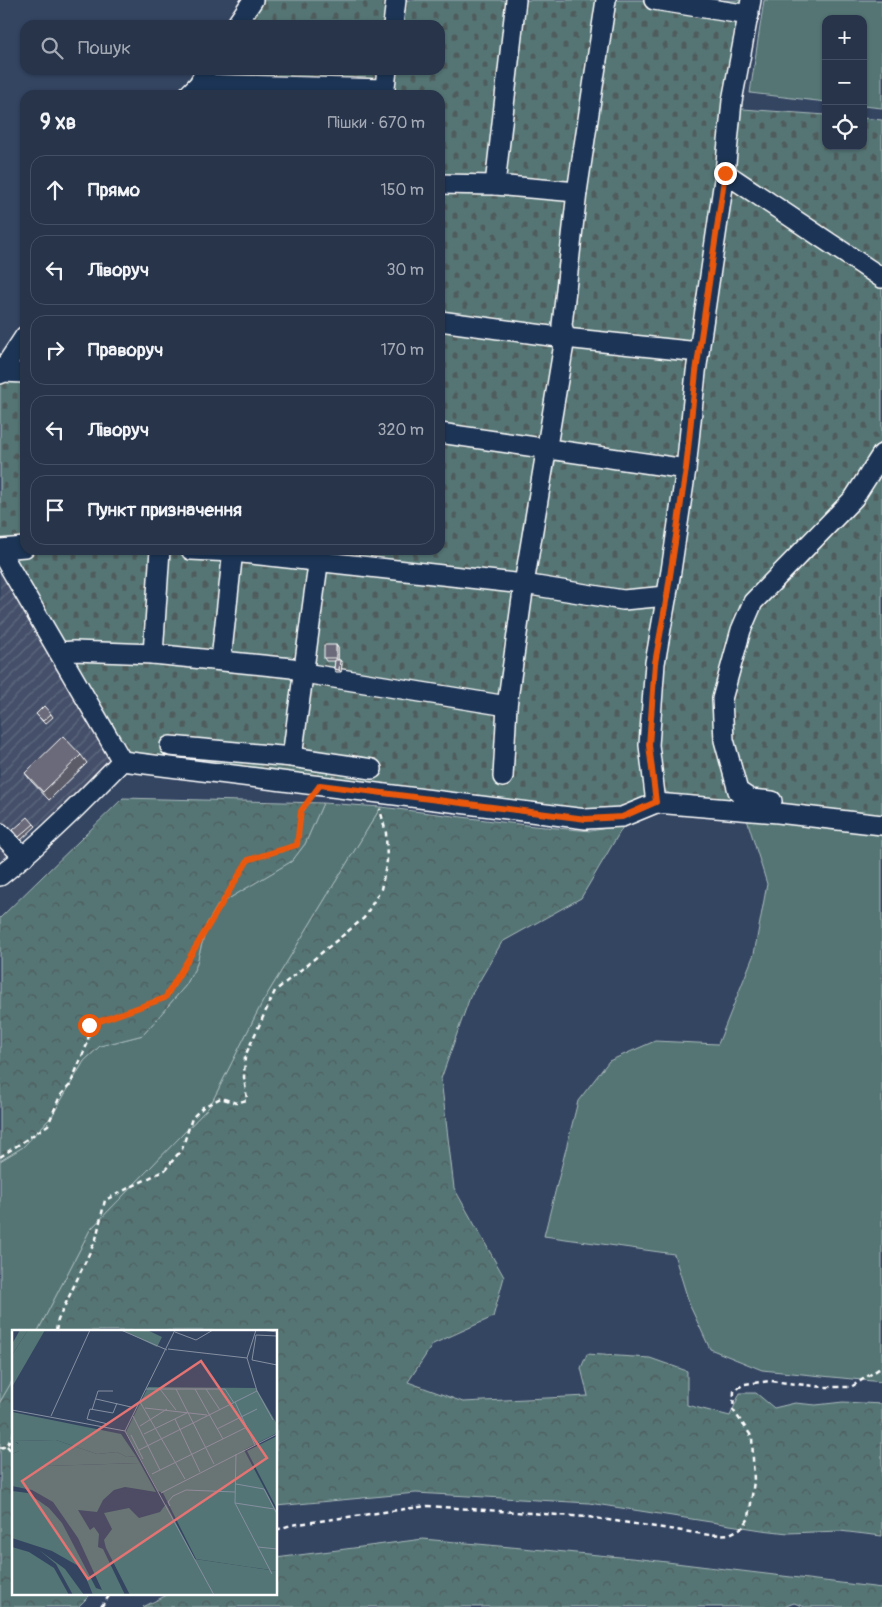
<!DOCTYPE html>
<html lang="uk">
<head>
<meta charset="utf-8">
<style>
  body { margin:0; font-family:Pangolin,sans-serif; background:#333f54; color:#f1f3f6 }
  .controls { position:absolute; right:15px; top:15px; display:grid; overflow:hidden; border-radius:10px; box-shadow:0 1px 4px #0004 }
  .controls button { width:45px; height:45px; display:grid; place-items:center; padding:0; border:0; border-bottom:1px solid #434f62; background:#27344a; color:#f1f3f6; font:25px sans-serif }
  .stop { position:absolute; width:15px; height:15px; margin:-11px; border:4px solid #ea580c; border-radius:50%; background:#fff }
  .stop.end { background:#ea580c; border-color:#fff; box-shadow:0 1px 5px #0008 }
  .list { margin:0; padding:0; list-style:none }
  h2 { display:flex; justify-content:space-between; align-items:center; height:65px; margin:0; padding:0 20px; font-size:21px }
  h2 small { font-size:16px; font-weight:400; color:#a4aab5 }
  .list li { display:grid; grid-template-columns:32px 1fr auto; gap:15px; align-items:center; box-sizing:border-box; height:70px; margin:0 10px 10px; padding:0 10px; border:1px solid #434f62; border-radius:15px }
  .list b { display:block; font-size:19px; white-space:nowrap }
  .list em { font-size:16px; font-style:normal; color:#a4aab5 }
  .icon { flex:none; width:28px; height:28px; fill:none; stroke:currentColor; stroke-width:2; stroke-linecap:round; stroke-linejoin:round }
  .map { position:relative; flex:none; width:882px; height:1607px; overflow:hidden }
  .search { position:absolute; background:#27344a; box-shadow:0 1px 4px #0004; left:20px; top:20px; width:425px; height:55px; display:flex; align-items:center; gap:12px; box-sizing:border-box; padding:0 18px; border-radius:15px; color:#a4aab5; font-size:19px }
  .panel { position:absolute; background:#27344a; box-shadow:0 1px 4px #0004; left:20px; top:90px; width:425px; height:465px; border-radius:15px }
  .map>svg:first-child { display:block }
  .industrial { fill:url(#industrial-furrows) }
  .grass { fill:#547575; stroke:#aababa }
  .forest { fill:url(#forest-crowns); stroke:#aababa }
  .cemetery { fill:url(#cemetery-stones); stroke:#aababa }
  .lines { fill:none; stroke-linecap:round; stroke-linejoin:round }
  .minor-casing { stroke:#fff; stroke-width:22 }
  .path { stroke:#fff; stroke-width:2.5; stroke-dasharray:5 4; stroke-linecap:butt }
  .minor { stroke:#1d3557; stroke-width:19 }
  .wall { fill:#5b5b69; stroke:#fff }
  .shaded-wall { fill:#4a4a55; stroke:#fff }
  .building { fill:#6a6a7a; stroke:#fff }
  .route { stroke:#ea580c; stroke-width:6 }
  .inset-road { fill:none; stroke:#858fa1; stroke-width:1 }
  .view { fill:#e47373; fill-opacity:0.15; stroke:#e47373; stroke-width:2.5 }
  .inset-edge { fill:none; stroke:#fff; stroke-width:2.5 }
</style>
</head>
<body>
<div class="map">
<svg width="882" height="1607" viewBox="0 0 882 1607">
  <defs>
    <pattern id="industrial-furrows" width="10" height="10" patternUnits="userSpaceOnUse" patternTransform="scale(1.25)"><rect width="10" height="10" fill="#445069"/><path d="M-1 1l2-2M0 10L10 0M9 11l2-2" fill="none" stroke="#606a80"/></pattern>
    <pattern id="forest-crowns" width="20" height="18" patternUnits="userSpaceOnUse" patternTransform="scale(1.25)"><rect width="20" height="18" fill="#547575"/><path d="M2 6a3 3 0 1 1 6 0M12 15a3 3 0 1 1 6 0" fill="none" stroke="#4f5c5c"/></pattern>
    <pattern id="cemetery-stones" width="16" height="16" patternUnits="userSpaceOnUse" patternTransform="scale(1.25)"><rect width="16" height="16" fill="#547575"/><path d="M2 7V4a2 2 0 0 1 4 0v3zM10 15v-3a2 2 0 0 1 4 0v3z" fill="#4f5c5c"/></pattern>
  </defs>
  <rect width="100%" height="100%" fill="#344562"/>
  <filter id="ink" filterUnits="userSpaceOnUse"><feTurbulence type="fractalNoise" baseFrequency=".02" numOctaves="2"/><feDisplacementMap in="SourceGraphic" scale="10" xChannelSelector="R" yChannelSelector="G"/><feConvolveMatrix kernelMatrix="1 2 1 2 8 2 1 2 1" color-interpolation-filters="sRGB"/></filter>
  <g filter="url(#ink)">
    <!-- industrial -->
    <path class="industrial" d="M0,568L111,754L108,766L48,826L43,821L0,862Z"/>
    <!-- grass -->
    <g class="grass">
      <path d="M764,0H882V108L863,106V19H826V102L750,93Z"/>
      <path d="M323,803L381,807L262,1003L210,1106L90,1230L38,1331H14V1378L0,1402V1161L23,1147L52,1116L84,1061L100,1046L143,1035L186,985L196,966L207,924L218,905L292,861L305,844Z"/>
      <path d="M745,813L882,829V1382L762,1370L710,1349L690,1306L674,1254L544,1236L578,1101L609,1061L655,1041L718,1044L754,954L767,884Z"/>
    </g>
    <!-- forest -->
    <g class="forest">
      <path d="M123,798L323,803L305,844L292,861L218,905L207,924L196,966L186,985L143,1035L100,1046L84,1061L52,1116L23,1147L0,1161V918Z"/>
      <path d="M381,807L534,826L591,831L624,825L581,898L502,942L470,997L441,1079L454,1188L504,1277L493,1317L433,1344L408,1382L463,1402L588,1396L581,1368L587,1354L650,1358L687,1371V1405L730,1416L740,1393H756L774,1408L795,1403L816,1405L843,1402L882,1404V1536L840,1531L788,1533L762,1530L589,1503L416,1493L276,1506V1331H38L90,1230L210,1106L262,1003Z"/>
      <path d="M14,1378V1593H92L78,1607H0V1402Z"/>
      <path d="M423,1539L642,1559L882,1588V1607H805L794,1603L784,1607H143L171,1593H276V1558Z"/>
    </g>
    <!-- cemetery -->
    <path class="cemetery" d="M242,0H745L729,108L826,115V146H863V118L882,120V822L678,798L663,790L631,809L587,814L133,760L113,741L0,547V359L25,322V550H440V95H178L195,70H440V25H225Z"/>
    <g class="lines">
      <!-- minor casing -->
      <g class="minor-casing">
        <g id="minor">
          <path d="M654,0L749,15"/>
          <path d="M236,25L253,0"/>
          <path d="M393,25L396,0"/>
          <path d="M199,84L385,89"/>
          <path d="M188,95L199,84L206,70"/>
          <path d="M384,95L387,70"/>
          <path d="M725,173L882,278"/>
          <path d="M440,184L495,185L577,192"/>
          <path d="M495,185L516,0"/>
          <path d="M440,321L565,338L699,352"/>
          <path d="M2,372L25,373"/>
          <path d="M0,374L25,336"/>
          <path d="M440,433L686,469"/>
          <path d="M0,549L25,547"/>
          <path d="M191,550L233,552L524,584L623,600L667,596"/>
          <path d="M0,551L122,761"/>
          <path d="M59,652L74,651L153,654L292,668L304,673L507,706"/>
          <path d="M153,654L160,550"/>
          <path d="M221,660L233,550"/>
          <path d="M170,746L292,757L372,769"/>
          <path d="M292,757L320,550"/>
          <path d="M122,761L586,819L622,817L656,803L778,813L882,825"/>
          <path d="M503,777L507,706L524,584L565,338L562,325L577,192L606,0"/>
          <path d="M772,801L750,799L738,791L724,740L722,699L741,630L753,602L854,498L882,454"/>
          <path d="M656,803L649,745L655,663L671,571L686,469L696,372L725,173L732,101L751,0"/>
          <path d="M0,833L24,857"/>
          <path d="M0,876C44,841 83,801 122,761"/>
        </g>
      </g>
      <!-- path -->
      <g class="path">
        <path d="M0,1157L48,1125L60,1096L70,1085L88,1042L89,1025L165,998L248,860L297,845L301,811L309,801"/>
        <path d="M56,1331L58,1320L96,1239L105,1200L165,1170L182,1149L192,1118L203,1107L221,1098L236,1103L247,1100L244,1077L245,1056L275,991L364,918L381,889L387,861L386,833L380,809"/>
        <path d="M7,1446L14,1454"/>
        <path d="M0,1448L7,1446L14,1432"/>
        <path d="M276,1530L291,1525L427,1506L588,1517L710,1535L730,1534L743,1527L749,1518L754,1481L752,1437L733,1410L734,1391L744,1384L771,1381L823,1387H851L882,1367"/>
        <path d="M101,1607L111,1593"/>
      </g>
      <!-- minor -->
      <use href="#minor" class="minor"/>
    </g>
    <!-- wall -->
    <g class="wall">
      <path d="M336,645L338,648V660H340L342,663L341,672H336L334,669L335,661H326L324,658Z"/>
      <path d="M36,714H51L53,717L45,724Z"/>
      <path d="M81,755L87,763L49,800L31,781L25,773Z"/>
      <path d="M34,824L36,826L21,840L15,833Z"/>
    </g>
    <!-- shaded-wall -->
    <g class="shaded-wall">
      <path d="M336,645L338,648V661L336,658Z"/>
      <path d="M340,660L342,663L341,672L339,670Z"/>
    </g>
    <!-- building -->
    <g class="building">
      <rect x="324" y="645" width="12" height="13"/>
      <path d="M335,660H340L339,670L334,669Z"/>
      <path d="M44,706L51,714L43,721L36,714Z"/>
      <path d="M63,736L81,755L43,792L25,773Z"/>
      <path d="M28,817L34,824L19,837L13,830Z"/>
    </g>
  </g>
  <g class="lines" filter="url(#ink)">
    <!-- route -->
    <path class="route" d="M89,1025L165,998L248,860L297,845L301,811L320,785L586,819L622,817L656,802L649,745L655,663L667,596L686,469L696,372L725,173"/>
  </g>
  <!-- overview -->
  <g transform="translate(12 1330)">
    <rect width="265" height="265" fill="#344562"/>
    <path d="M8,0H16L0,25V14ZM110,0H135L150,7L145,17ZM265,106V179L235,121ZM44,110L85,124L105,122L115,127L124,126L128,133L33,136L0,129V124L7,121L6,113L0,111ZM154,174L183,229L265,241V265H118L94,218L92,210L100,199L92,183L117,178L127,188L148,182ZM0,217L17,222L42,238L57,265H0Z" fill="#547575"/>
    <path d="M16,0H33L0,57V25ZM0,82L109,104L124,126L115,127L105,122L85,124L44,110L2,111L9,116L7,121L0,124ZM8,128L33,136L128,133L144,162L113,157L102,160L91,170L85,182L66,180L78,200L82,197L87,204L86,217L91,219L113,265H81L70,238L40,221L0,208V161L16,163L37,178L50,193L84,258L90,260L66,208L41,172L20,160L0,156V129ZM27,220L53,239L72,265H61L44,234Z" fill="#547575"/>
    <path d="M136,57L244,58L265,94V103L232,120L265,182V241L184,229L151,163L146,161L114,102Z" fill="#547575"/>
    <path class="inset-road" d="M109,0L155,20M250,0L265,2M163,2L184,10L201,0M265,6L244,5L240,30L265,35M156,19L235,28L244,0M235,28L245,61M134,59H213L222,73M148,59L164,80M164,59L202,134M183,59L211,109M194,59L208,80M84,69L119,77M128,72L173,149M223,72L243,115M133,78L195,85M0,80L113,101M80,80L86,61H101M39,86L78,0M121,86L148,140M163,89L188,142M96,94L75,89L78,79L101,83L105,73M128,96L155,79M205,99L245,79M113,101L202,265M113,101L163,0M132,104L175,83M119,105L131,129M127,120L245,61L261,90M224,124L223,173L260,244M140,144L235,97M224,154L252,159L265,184M149,163L265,104M223,173L262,179M158,176L156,172L161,166L174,160L223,162M246,217L265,219"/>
    <path class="view" d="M189,31L255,128L76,249L10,151Z"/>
    <rect width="265" height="265" class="inset-edge"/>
  </g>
</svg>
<div class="controls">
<button>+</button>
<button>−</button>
<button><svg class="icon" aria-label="locate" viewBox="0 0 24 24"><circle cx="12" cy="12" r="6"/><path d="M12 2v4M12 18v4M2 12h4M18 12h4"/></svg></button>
</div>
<div class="stop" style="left:89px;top:1025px"></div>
<div class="stop end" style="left:725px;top:173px"></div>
<div class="search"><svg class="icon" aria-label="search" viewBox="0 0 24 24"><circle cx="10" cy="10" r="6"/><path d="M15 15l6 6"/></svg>Пошук</div>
<section class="panel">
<h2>9 хв<small>Пішки · 670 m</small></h2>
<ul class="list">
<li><svg class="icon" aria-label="ahead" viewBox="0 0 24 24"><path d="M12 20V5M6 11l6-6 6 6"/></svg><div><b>Прямо</b></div><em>150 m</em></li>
<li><svg class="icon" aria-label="left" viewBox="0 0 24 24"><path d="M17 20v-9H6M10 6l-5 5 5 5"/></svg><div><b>Ліворуч</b></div><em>30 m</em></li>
<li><svg class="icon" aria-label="right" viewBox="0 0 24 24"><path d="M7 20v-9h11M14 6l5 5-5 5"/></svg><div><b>Праворуч</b></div><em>170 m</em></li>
<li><svg class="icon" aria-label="left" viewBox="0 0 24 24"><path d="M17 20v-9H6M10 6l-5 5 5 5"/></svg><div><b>Ліворуч</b></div><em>320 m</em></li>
<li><svg class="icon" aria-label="arrive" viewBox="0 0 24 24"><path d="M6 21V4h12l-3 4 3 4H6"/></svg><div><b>Пункт призначення</b></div></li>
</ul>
</section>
</div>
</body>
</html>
